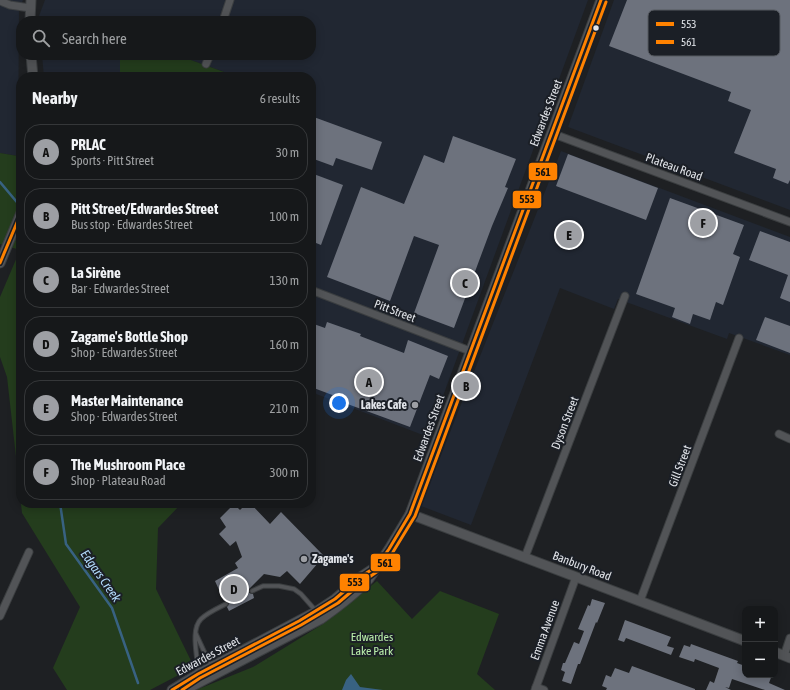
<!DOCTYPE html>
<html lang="en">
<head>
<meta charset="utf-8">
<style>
  body { margin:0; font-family:"Asap Condensed",sans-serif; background:#1f2123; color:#f1f3f6 }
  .controls { position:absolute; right:12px; bottom:12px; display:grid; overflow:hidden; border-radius:8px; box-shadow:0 2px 10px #0003 }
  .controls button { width:36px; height:36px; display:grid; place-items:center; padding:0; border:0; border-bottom:1px solid #353739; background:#16181a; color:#f1f3f6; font:20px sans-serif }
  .you { position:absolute; left:339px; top:403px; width:14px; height:14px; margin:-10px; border:3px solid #fff; border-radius:50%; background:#1a73e8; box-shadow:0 0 0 6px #1a73e833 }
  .badge { display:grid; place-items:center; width:26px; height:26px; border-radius:50%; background:#9d9fa4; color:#111; font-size:13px; font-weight:700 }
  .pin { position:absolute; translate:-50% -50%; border:2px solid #fff; box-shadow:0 1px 4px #0006 }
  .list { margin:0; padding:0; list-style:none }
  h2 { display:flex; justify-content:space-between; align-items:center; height:52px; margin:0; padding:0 16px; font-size:17px }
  h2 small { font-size:13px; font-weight:400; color:#9ea0a2 }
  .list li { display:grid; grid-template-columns:26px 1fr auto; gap:12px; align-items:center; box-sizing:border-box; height:56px; margin:0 8px 8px; padding:0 8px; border:1px solid #353739; border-radius:16px }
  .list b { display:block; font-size:15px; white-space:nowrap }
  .list p { margin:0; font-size:13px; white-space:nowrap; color:#9ea0a2 }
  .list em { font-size:13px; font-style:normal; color:#9ea0a2 }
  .icon { flex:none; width:22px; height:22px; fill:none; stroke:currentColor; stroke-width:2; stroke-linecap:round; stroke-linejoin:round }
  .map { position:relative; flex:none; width:790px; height:690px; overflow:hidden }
  .search { position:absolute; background:#16181a; box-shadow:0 2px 10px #0003; left:16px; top:16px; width:300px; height:44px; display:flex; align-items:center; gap:10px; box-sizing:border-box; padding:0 14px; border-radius:16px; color:#9ea0a2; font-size:15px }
  .panel { position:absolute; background:#16181a; box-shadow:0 2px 10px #0003; left:16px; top:72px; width:300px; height:436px; border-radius:16px }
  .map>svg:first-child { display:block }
  .built { fill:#212732 }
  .green { fill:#243d1d }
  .water { fill:#386282 }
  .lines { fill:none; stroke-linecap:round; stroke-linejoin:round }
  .stream { stroke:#386282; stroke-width:2.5 }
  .building { fill:#6d727d }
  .service-casing { stroke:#3b3e40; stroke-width:5.5 }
  .minor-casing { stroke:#3b3e40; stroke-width:9 }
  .tertiary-casing { stroke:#3b3e40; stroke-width:11 }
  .service { stroke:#525457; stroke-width:3.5 }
  .minor { stroke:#525457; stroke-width:7 }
  .tertiary { stroke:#525457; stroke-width:9 }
  .bus-1-casing { stroke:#1b1f26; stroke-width:6 }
  .bus-2-casing { stroke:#1b1f26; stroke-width:6 }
  .bus-1 { stroke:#ff8200; stroke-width:3 }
  .bus-2 { stroke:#ff8200; stroke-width:3 }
  .bus-dot { fill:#e1e4e9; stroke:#1b1f26; stroke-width:1.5 }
  .poi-dot { fill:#9d9fa4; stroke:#1b1f26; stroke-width:1.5 }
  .labels { text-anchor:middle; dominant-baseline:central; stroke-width:4; stroke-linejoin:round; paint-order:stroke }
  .street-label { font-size:12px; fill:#e1e4e9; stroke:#1b1f26 }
  .poi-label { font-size:12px; font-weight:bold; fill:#e1e4e9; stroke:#1b1f26; text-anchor:end }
  .park-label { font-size:12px; fill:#baeeab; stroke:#1b1f26 }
  .water-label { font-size:13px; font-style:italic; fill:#b3dcfc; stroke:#1b1f26 }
  .key { fill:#1b1f26; stroke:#565a60; stroke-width:1 }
  .key-label { font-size:11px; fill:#e1e4e9 }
  .line-badge { stroke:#1b1f26; stroke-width:1.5 }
  .pale-badge-label { font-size:11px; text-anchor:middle; font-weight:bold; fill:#111 }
</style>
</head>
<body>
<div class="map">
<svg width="790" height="690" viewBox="0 0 790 690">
  <rect width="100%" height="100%" fill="#1e2023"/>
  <!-- built -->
  <g class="built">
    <path d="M0,0H23L19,9L18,156L0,153Z"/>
    <path d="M45,0H588L428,437L311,392V77H238L177,55H311V21H40L39,16Z"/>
    <path d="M614,0H790V210L568,127Z"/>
    <path d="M42,55H120V77H44Z"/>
    <path d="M561,151L790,237V355L729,333L727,339L618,299L614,309L560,288L471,525L421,506Z"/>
  </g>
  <!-- green -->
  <g class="green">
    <path d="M120,55H177L238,77H120Z"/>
    <path d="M0,153L18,156L21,159V501L7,377L0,357V297L20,250L0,244Z"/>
    <path d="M21,503H182L158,528L156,589L194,667L150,690H67L53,668L80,607L22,513Z"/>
    <path d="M377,581L412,619L440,591L499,614L477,674L495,690H196L253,667L323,624Z"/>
  </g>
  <!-- water -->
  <path class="water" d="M351,674L360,687L383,690H342L346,680Z"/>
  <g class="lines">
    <!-- stream -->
    <g class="stream">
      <path d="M0,182L21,207"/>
      <path d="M60,503L66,544L112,608L138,683"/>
    </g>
  </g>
  <!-- building -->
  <g class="building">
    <path d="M627,0H790V180L788,184L773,178L776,169L734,153L751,110L728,101L731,92L609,46Z"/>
    <path d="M311,116L382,142L372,170L336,158L333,166L311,158Z"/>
    <path d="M453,136L516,159L505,187L508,188L492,226L454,328L414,313L439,245L414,236L390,301L327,277L361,187L404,204L424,155L444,163Z"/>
    <path d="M568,154L658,188L646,220L556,186Z"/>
    <path d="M311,173L343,185L321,245L311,241Z"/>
    <path d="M670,198L744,225L733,254L740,257L723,305L716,302L710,320L693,314L690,324L672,317L675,308L636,294Z"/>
    <path d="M760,231L790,242V302L780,298L788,275L749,260Z"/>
    <path d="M765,317L790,326V353L756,340Z"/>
    <path d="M327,322L361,334L360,336L404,353L408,340L448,356L439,379L430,375L410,427L342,402L343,399L311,387V323L325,328Z"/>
    <path d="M247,503H250L270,524L281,512L324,556L300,584L287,571L280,577L264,574L249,589V593L253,594L254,598L229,611L227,607L229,603L227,601H224L215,581L238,568L235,563L242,557L236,541L230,546L219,534L226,527L220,518L234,504L240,510Z"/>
    <path d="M592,599L605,603L597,623L596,622L580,664H578L571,684L562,681L565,672L561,670L563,663H565L574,642L579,644L584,631L578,629L588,605L590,606Z"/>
    <path d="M625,620L671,637L667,646L674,648L671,655L626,638L624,642L618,640Z"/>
    <path d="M691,644L738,661L737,663L745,666V675H772L769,683L785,690H765L732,679L729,688L725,687L731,690H706L710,681L714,683L719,668L695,659L694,662L679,657L684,645L690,647Z"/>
    <path d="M632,666L695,689V690H606L607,688L602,686L606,675L611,677L615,668L629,673Z"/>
  </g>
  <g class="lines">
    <!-- service casing -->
    <g class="service-casing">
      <g id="service">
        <path d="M252,591L263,586H279L294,589L301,594L316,611"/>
        <path d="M196,634L208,660L214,665"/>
        <path d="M198,672C198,657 190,630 201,619C207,613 218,608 226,604"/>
      </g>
    </g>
    <!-- minor casing -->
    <g class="minor-casing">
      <g id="minor">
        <path d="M0,1L10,5L30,8"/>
        <path d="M223,21L230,0"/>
        <path d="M206,64L210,55"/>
        <path d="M551,133L790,222"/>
        <path d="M311,290L470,351"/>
        <path d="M779,434L790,439"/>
        <path d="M525,557L625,296"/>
        <path d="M640,601L739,338"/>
        <path d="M0,616L29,552"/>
        <path d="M784,656L790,638"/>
        <path d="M536,687L544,690"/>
        <path d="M535,690L576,577"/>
      </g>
    </g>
    <!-- tertiary casing -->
    <g class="tertiary-casing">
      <g id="tertiary">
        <path d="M30,21L31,0"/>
        <path d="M31,55L33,77"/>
        <path d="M0,263L21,213"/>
        <path d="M410,514L745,641"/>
        <path d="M775,652L790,658"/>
        <path d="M172,690L198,674L317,611L335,599L362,576L374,568"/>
        <path d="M185,690L321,619C338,607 356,594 369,579L389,549L410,514L601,0"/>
      </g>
    </g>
    <!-- service -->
    <use href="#service" class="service"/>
    <!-- minor -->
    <use href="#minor" class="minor"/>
    <!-- tertiary -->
    <use href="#tertiary" class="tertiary"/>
    <!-- bus-1 casing -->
    <g class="bus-1-casing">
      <g id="bus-1">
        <path d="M0,263L21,213"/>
        <path d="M172,690L198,674L299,621L335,599L362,576L377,566L389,549L410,514L601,0"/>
      </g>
    </g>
    <!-- bus-2 casing -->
    <g class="bus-2-casing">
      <path id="bus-2" d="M182,690L200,678L301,625L338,603L365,580L381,569L393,552L415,516L606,2"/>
    </g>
    <!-- bus-1 -->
    <use href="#bus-1" class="bus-1"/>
    <!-- bus-2 -->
    <use href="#bus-2" class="bus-2"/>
  </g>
  <!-- markers -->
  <circle class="bus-dot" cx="596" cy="28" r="3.5"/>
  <g class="poi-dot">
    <circle cx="415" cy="405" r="4"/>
    <circle cx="304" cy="559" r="4"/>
  </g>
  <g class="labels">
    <!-- street labels -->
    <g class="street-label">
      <text transform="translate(546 113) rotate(-69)">Edwardes Street</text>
      <text transform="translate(674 167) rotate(20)">Plateau Road</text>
      <text transform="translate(395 311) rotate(21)">Pitt Street</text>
      <text transform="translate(565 423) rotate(-69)">Dyson Street</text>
      <text transform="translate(429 428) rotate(-70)">Edwardes Street</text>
      <text transform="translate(680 466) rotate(-69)">Gill Street</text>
      <text transform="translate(582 566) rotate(21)">Banbury Road</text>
      <text transform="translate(545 630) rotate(-70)">Emma Avenue</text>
      <text transform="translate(208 656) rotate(-28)">Edwardes Street</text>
    </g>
    <!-- poi labels -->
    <g class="poi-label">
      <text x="407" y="405">Lakes Cafe</text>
      <text x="312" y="559" text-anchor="start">Zagame's</text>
    </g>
    <!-- park labels -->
    <g class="park-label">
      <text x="372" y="637">Edwardes<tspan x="372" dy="14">Lake Park</tspan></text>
    </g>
    <!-- water labels -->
    <g class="water-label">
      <text transform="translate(101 576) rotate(55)">Edgars Creek</text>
    </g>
  </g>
  <!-- legend -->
  <rect x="648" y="10" width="132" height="46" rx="6" class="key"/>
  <rect x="656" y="22" width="18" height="4" fill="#ff8200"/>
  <rect x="656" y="40" width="18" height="4" fill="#ff8200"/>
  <g class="key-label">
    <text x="681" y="28">553</text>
    <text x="681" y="46">561</text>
  </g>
  <g class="line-badge">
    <rect x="528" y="162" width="30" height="19" rx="4" fill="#ff8200"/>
    <rect x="512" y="190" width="30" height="19" rx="4" fill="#ff8200"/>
    <rect x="370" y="553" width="31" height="19" rx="4" fill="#ff8200"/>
    <rect x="339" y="573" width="31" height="19" rx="4" fill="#ff8200"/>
  </g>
  <g class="pale-badge-label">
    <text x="543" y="176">561</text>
    <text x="527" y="203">553</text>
    <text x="385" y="567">561</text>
    <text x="355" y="586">553</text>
  </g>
</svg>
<div class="controls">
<button>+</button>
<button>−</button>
</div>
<div class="you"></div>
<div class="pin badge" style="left:369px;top:382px">A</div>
<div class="pin badge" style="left:466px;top:386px">B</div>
<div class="pin badge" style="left:465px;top:283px">C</div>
<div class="pin badge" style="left:234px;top:589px">D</div>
<div class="pin badge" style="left:569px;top:235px">E</div>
<div class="pin badge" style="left:703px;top:223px">F</div>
<div class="search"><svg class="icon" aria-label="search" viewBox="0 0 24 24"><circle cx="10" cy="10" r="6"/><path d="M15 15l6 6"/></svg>Search here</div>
<section class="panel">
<h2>Nearby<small>6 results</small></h2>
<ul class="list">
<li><span class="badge">A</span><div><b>PRLAC</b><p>Sports · Pitt Street</p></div><em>30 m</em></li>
<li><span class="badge">B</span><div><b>Pitt Street/Edwardes Street</b><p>Bus stop · Edwardes Street</p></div><em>100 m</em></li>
<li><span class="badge">C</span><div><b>La Sirène</b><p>Bar · Edwardes Street</p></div><em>130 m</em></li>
<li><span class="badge">D</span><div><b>Zagame's Bottle Shop</b><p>Shop · Edwardes Street</p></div><em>160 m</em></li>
<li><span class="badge">E</span><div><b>Master Maintenance</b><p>Shop · Edwardes Street</p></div><em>210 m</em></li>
<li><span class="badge">F</span><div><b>The Mushroom Place</b><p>Shop · Plateau Road</p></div><em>300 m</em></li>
</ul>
</section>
</div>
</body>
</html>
